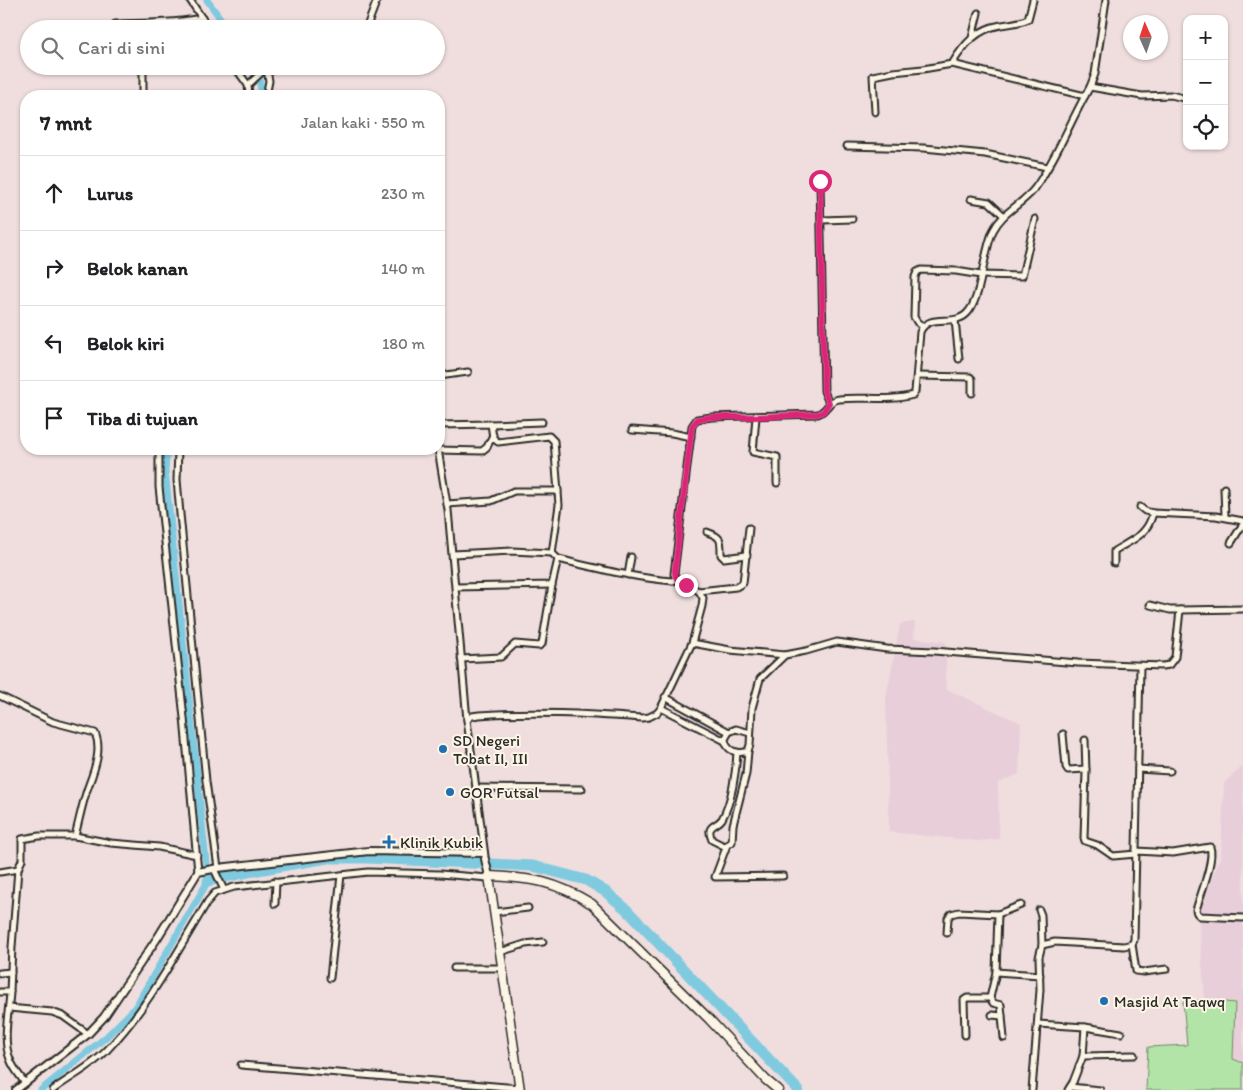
<!DOCTYPE html>
<html lang="id">
<head>
<meta charset="utf-8">
<style>
  body { margin:0; font-family:Itim,sans-serif; background:#f6f6f6; color:#202124 }
  .controls { position:absolute; right:15px; top:15px; display:grid; overflow:hidden; border-radius:10px; box-shadow:0 1px 4px #0004 }
  .controls button { width:45px; height:45px; display:grid; place-items:center; padding:0; border:0; border-bottom:1px solid #e0e0e0; background:#fff; color:#202124; font:25px sans-serif }
  .compass { position:absolute; left:1123px; top:15px; width:45px; height:45px; border-radius:50%; background:#fff; box-shadow:0 1px 4px #0004; rotate:357deg }
  .stop { position:absolute; width:15px; height:15px; margin:-11px; border:4px solid #db2777; border-radius:50%; background:#fff }
  .stop.end { background:#db2777; border-color:#fff; box-shadow:0 1px 5px #0008 }
  .list { margin:0; padding:0; list-style:none }
  h2 { display:flex; justify-content:space-between; align-items:center; height:65px; margin:0; padding:0 20px; font-size:21px }
  h2 small { font-size:16px; font-weight:400; color:#757577 }
  .list li { display:grid; grid-template-columns:32px 1fr auto; gap:15px; align-items:center; box-sizing:border-box; height:75px; padding:0 20px; border-top:1px solid #e0e0e0 }
  .list b { display:block; font-size:19px; white-space:nowrap }
  .list em { font-size:16px; font-style:normal; color:#757577 }
  .icon { flex:none; width:28px; height:28px; fill:none; stroke:currentColor; stroke-width:2; stroke-linecap:round; stroke-linejoin:round }
  .map { position:relative; flex:none; width:1243px; height:1090px; overflow:hidden }
  .search { position:absolute; background:#fff; box-shadow:0 1px 4px #0004; left:20px; top:20px; width:425px; height:55px; display:flex; align-items:center; gap:12px; box-sizing:border-box; padding:0 18px; border-radius:28px; color:#757577; font-size:19px }
  .panel { position:absolute; background:#fff; box-shadow:0 1px 4px #0004; left:20px; top:90px; width:425px; height:365px; border-radius:20px }
  .map>svg:first-child { display:block }
  .built { fill:#e8ced9 }
  .green { fill:#b1e4a6; stroke:#6e8868 }
  .lines { fill:none; stroke-linecap:round; stroke-linejoin:round }
  .canal { stroke:#80cae0; stroke-width:7 }
  .river { stroke:#80cae0; stroke-width:11 }
  .minor-casing { stroke:#2b2b2b; stroke-width:9 }
  .tertiary-casing { stroke:#2b2b2b; stroke-width:10 }
  .secondary-casing { stroke:#2b2b2b; stroke-width:11 }
  .minor { stroke:#fcf5e5; stroke-width:5 }
  .tertiary { stroke:#fcf5e5; stroke-width:6 }
  .secondary { stroke:#fcf5e5; stroke-width:8 }
  .route { stroke:#db2777; stroke-width:6 }
  .poi-dot { fill:#1f6fb2; stroke:#fcf5e5; stroke-width:2 }
  .labels { text-anchor:middle; dominant-baseline:central; stroke-width:4; stroke-linejoin:round; paint-order:stroke }
  .poi-label { font-size:16px; fill:#2b2b2b; stroke:#fcf5e5; text-anchor:start }
</style>
</head>
<body>
<div class="map">
<svg width="1243" height="1090" viewBox="0 0 1243 1090">
  <rect width="100%" height="100%" fill="#f0dede"/>
  <filter id="ink" filterUnits="userSpaceOnUse"><feTurbulence type="fractalNoise" baseFrequency=".02" numOctaves="2"/><feDisplacementMap in="SourceGraphic" scale="10" xChannelSelector="R" yChannelSelector="G"/><feConvolveMatrix kernelMatrix="1 2 1 2 8 2 1 2 1" color-interpolation-filters="sRGB"/></filter>
  <g filter="url(#ink)">
    <!-- built -->
    <g class="built">
      <path d="M915,622L914,638L946,642V689L1021,723L1019,774L998,783L999,839L977,841L889,832L886,698L900,624Z"/>
      <path d="M1243,766V1063L1233,1059L1235,1003L1205,1000L1198,912L1221,856L1224,783Z"/>
    </g>
    <!-- green -->
    <path class="green" d="M1205,1000L1235,1003L1233,1059L1243,1063V1090H1146L1148,1047L1187,1045L1183,1001Z"/>
    <g class="lines">
      <!-- canal -->
      <g class="canal">
        <path d="M207,0L228,29"/>
        <path d="M255,66L258,71L262,96"/>
        <path d="M41,1090L106,1037L134,1009L208,881L165,470L167,449"/>
      </g>
      <!-- river -->
      <path class="river" d="M208,881L258,870L328,858H367L533,866L586,880L606,892L626,909L798,1090"/>
      <!-- minor casing -->
      <g class="minor-casing">
        <g id="minor">
          <path d="M190,0L209,29"/>
          <path d="M115,24C143,23 173,24 202,18"/>
          <path d="M366,29L377,0"/>
          <path d="M972,38L978,13"/>
          <path d="M952,64L1085,96"/>
          <path d="M234,66L248,85L249,96"/>
          <path d="M95,68L147,66"/>
          <path d="M248,85L262,72L278,66"/>
          <path d="M1090,87L1142,96L1171,95L1187,99"/>
          <path d="M143,96V67"/>
          <path d="M266,96L269,81L267,70"/>
          <path d="M875,112L873,76L893,72L923,69L952,64C964,44 977,29 1001,25C1010,24 1020,23 1028,19L1033,0"/>
          <path d="M847,146L924,148L985,154L1047,167"/>
          <path d="M820,181L824,391L829,403"/>
          <path d="M971,199L989,202L1004,216"/>
          <path d="M822,220L852,219"/>
          <path d="M955,320L959,359"/>
          <path d="M922,326L917,322L914,317L915,277L917,272L921,270L956,271L981,275L1022,276L1035,219"/>
          <path d="M439,376L468,372"/>
          <path d="M917,376L970,377L972,379V393"/>
          <path d="M756,417L753,452L777,457V483"/>
          <path d="M491,424L542,422"/>
          <path d="M439,425L491,424L493,438L498,442L549,436L554,441L559,505L552,553"/>
          <path d="M632,430L672,433L691,437"/>
          <path d="M159,449V487L184,718L198,872"/>
          <path d="M178,449L177,480L180,514L206,781L218,868"/>
          <path d="M438,449L448,510L467,720"/>
          <path d="M438,450L482,451L487,447L493,435"/>
          <path d="M1224,488L1225,517"/>
          <path d="M447,504L491,501L514,491H558"/>
          <path d="M1140,507L1145,511L1153,513L1216,516L1243,521"/>
          <path d="M707,532C722,537 721,540 721,555L724,558L747,555"/>
          <path d="M1231,543L1243,524"/>
          <path d="M453,554L512,551L552,553L558,559C596,568 634,578 673,581L676,578"/>
          <path d="M1114,563V551C1133,539 1147,536 1153,513"/>
          <path d="M628,575L631,557"/>
          <path d="M456,587L552,585L558,559"/>
          <path d="M699,591L736,587L743,583L749,528"/>
          <path d="M1150,605L1170,610H1180"/>
          <path d="M692,643L730,650L785,655L806,651L837,642L887,649L934,651L1078,663L1163,666L1169,665L1175,657L1180,610L1243,609"/>
          <path d="M461,659L501,657L515,644L539,646L542,644L552,585"/>
          <path d="M0,696L53,722L95,733C103,751 93,773 87,790C82,805 79,821 75,836"/>
          <path d="M665,697L729,732"/>
          <path d="M661,708L725,741"/>
          <path d="M1063,734L1066,767L1068,770L1086,769"/>
          <path d="M1085,740L1086,772L1084,838L1085,841L1097,845L1113,856L1136,854"/>
          <path d="M748,751C738,755 726,751 725,739L729,732L736,729L750,733"/>
          <path d="M1138,769L1170,771"/>
          <path d="M476,788L582,789"/>
          <path d="M727,845L724,846L712,840C705,824 717,827 722,819C732,802 736,771 737,752"/>
          <path d="M1136,851L1173,853L1210,847C1215,859 1200,896 1196,910L1197,913L1200,916L1243,918"/>
          <path d="M485,856L467,720L472,716L479,715C536,711 585,714 642,718L649,717L657,713L661,708L692,643L702,606L703,598L699,591L678,581L674,574L692,426L697,419L712,417L818,414C827,411 828,400 839,399C863,396 889,402 913,395L915,392L920,332C929,311 956,329 969,311C982,294 983,253 993,231C1002,212 1023,204 1035,188C1057,158 1071,119 1090,87L1095,74L1106,0"/>
          <path d="M214,869L224,890"/>
          <path d="M0,872L18,869L22,860V839L39,836H75L111,843L159,847L197,855"/>
          <path d="M783,876L715,877L727,845L732,842L733,825L746,774L748,751L750,745L752,708L760,679L785,655"/>
          <path d="M275,904L276,881"/>
          <path d="M1039,910L1041,915L1042,945"/>
          <path d="M494,912L528,908"/>
          <path d="M998,914L996,972L1040,975"/>
          <path d="M947,933L948,918L951,914L959,912L998,914L1021,905"/>
          <path d="M1132,944L1136,971L1144,972L1167,969"/>
          <path d="M500,952L525,944L543,942"/>
          <path d="M454,968H502"/>
          <path d="M0,973L11,972"/>
          <path d="M330,978L341,875"/>
          <path d="M0,992H10C9,1013 2,1039 10,1059C13,1068 20,1076 25,1083"/>
          <path d="M10,992L12,947L18,869"/>
          <path d="M990,998L993,1003L1001,1005L1004,1038"/>
          <path d="M9,1008L52,1012L63,1016L88,1034"/>
          <path d="M992,1015L1002,1016"/>
          <path d="M1038,1024L1085,1027L1121,1033"/>
          <path d="M965,1035L964,1000L967,998H990L996,972"/>
          <path d="M1083,1056L1085,1027"/>
          <path d="M241,1065L520,1088"/>
          <path d="M1070,1087L1100,1090"/>
          <path d="M53,1090C71,1076 93,1066 108,1049C149,1006 177,952 208,901L215,893L234,887L368,872L440,874L488,878"/>
          <path d="M1032,1090L1040,990L1039,957L1042,945L1055,942L1124,946L1132,944L1134,940L1140,666"/>
          <path d="M1068,1090L1073,1082L1083,1056L1134,1055"/>
        </g>
      </g>
      <!-- tertiary casing -->
      <g class="tertiary-casing">
        <g id="tertiary">
          <path d="M485,859L489,876"/>
          <path d="M16,1090L88,1034L104,1017L158,937L198,872L218,868L369,851L484,853"/>
        </g>
      </g>
      <!-- secondary casing -->
      <g class="secondary-casing">
        <path id="secondary" d="M520,1090L489,876C532,878 555,881 592,904L709,1019L766,1080L778,1090"/>
      </g>
      <!-- minor -->
      <use href="#minor" class="minor"/>
      <!-- tertiary -->
      <use href="#tertiary" class="tertiary"/>
      <!-- secondary -->
      <use href="#secondary" class="secondary"/>
    </g>
  </g>
  <g class="lines" filter="url(#ink)">
    <!-- route -->
    <path class="route" d="M686,585C678,582 674,578 675,569L692,426L698,419L712,417H756L818,414L823,412L829,403L824,391L820,181"/>
  </g>
  <!-- markers -->
  <g class="poi-dot">
    <circle cx="443" cy="749" r="5"/>
    <circle cx="450" cy="792" r="5"/>
    <path d="M386.5 834.5h5v5h5v5h-5v5h-5v-5h-5v-5h5z"/>
    <circle cx="1104" cy="1001" r="5"/>
  </g>
  <g class="labels">
    <!-- poi labels -->
    <g class="poi-label">
      <text x="453" y="740">SD Negeri<tspan x="453" dy="18">Tobat II, III</tspan></text>
      <text x="460" y="792">GOR Futsal</text>
      <text x="400" y="842">Klinik Kubik</text>
      <text x="1114" y="1001">Masjid At Taqwq</text>
    </g>
  </g>
</svg>
<div class="controls">
<button>+</button>
<button>−</button>
<button><svg class="icon" aria-label="locate" viewBox="0 0 24 24"><circle cx="12" cy="12" r="6"/><path d="M12 2v4M12 18v4M2 12h4M18 12h4"/></svg></button>
</div>
<svg class="compass" viewBox="-18 -18 36 36"><path d="M0-13l5 13h-10z" fill="#e53935"/><path d="M0 13l5-13h-10z" fill="#757577"/></svg>
<div class="stop" style="left:820px;top:181px"></div>
<div class="stop end" style="left:686px;top:585px"></div>
<div class="search"><svg class="icon" aria-label="search" viewBox="0 0 24 24"><circle cx="10" cy="10" r="6"/><path d="M15 15l6 6"/></svg>Cari di sini</div>
<section class="panel">
<h2>7 mnt<small>Jalan kaki · 550 m</small></h2>
<ul class="list">
<li><svg class="icon" aria-label="ahead" viewBox="0 0 24 24"><path d="M12 20V5M6 11l6-6 6 6"/></svg><div><b>Lurus</b></div><em>230 m</em></li>
<li><svg class="icon" aria-label="right" viewBox="0 0 24 24"><path d="M7 20v-9h11M14 6l5 5-5 5"/></svg><div><b>Belok kanan</b></div><em>140 m</em></li>
<li><svg class="icon" aria-label="left" viewBox="0 0 24 24"><path d="M17 20v-9H6M10 6l-5 5 5 5"/></svg><div><b>Belok kiri</b></div><em>180 m</em></li>
<li><svg class="icon" aria-label="arrive" viewBox="0 0 24 24"><path d="M6 21V4h12l-3 4 3 4H6"/></svg><div><b>Tiba di tujuan</b></div></li>
</ul>
</section>
</div>
</body>
</html>
